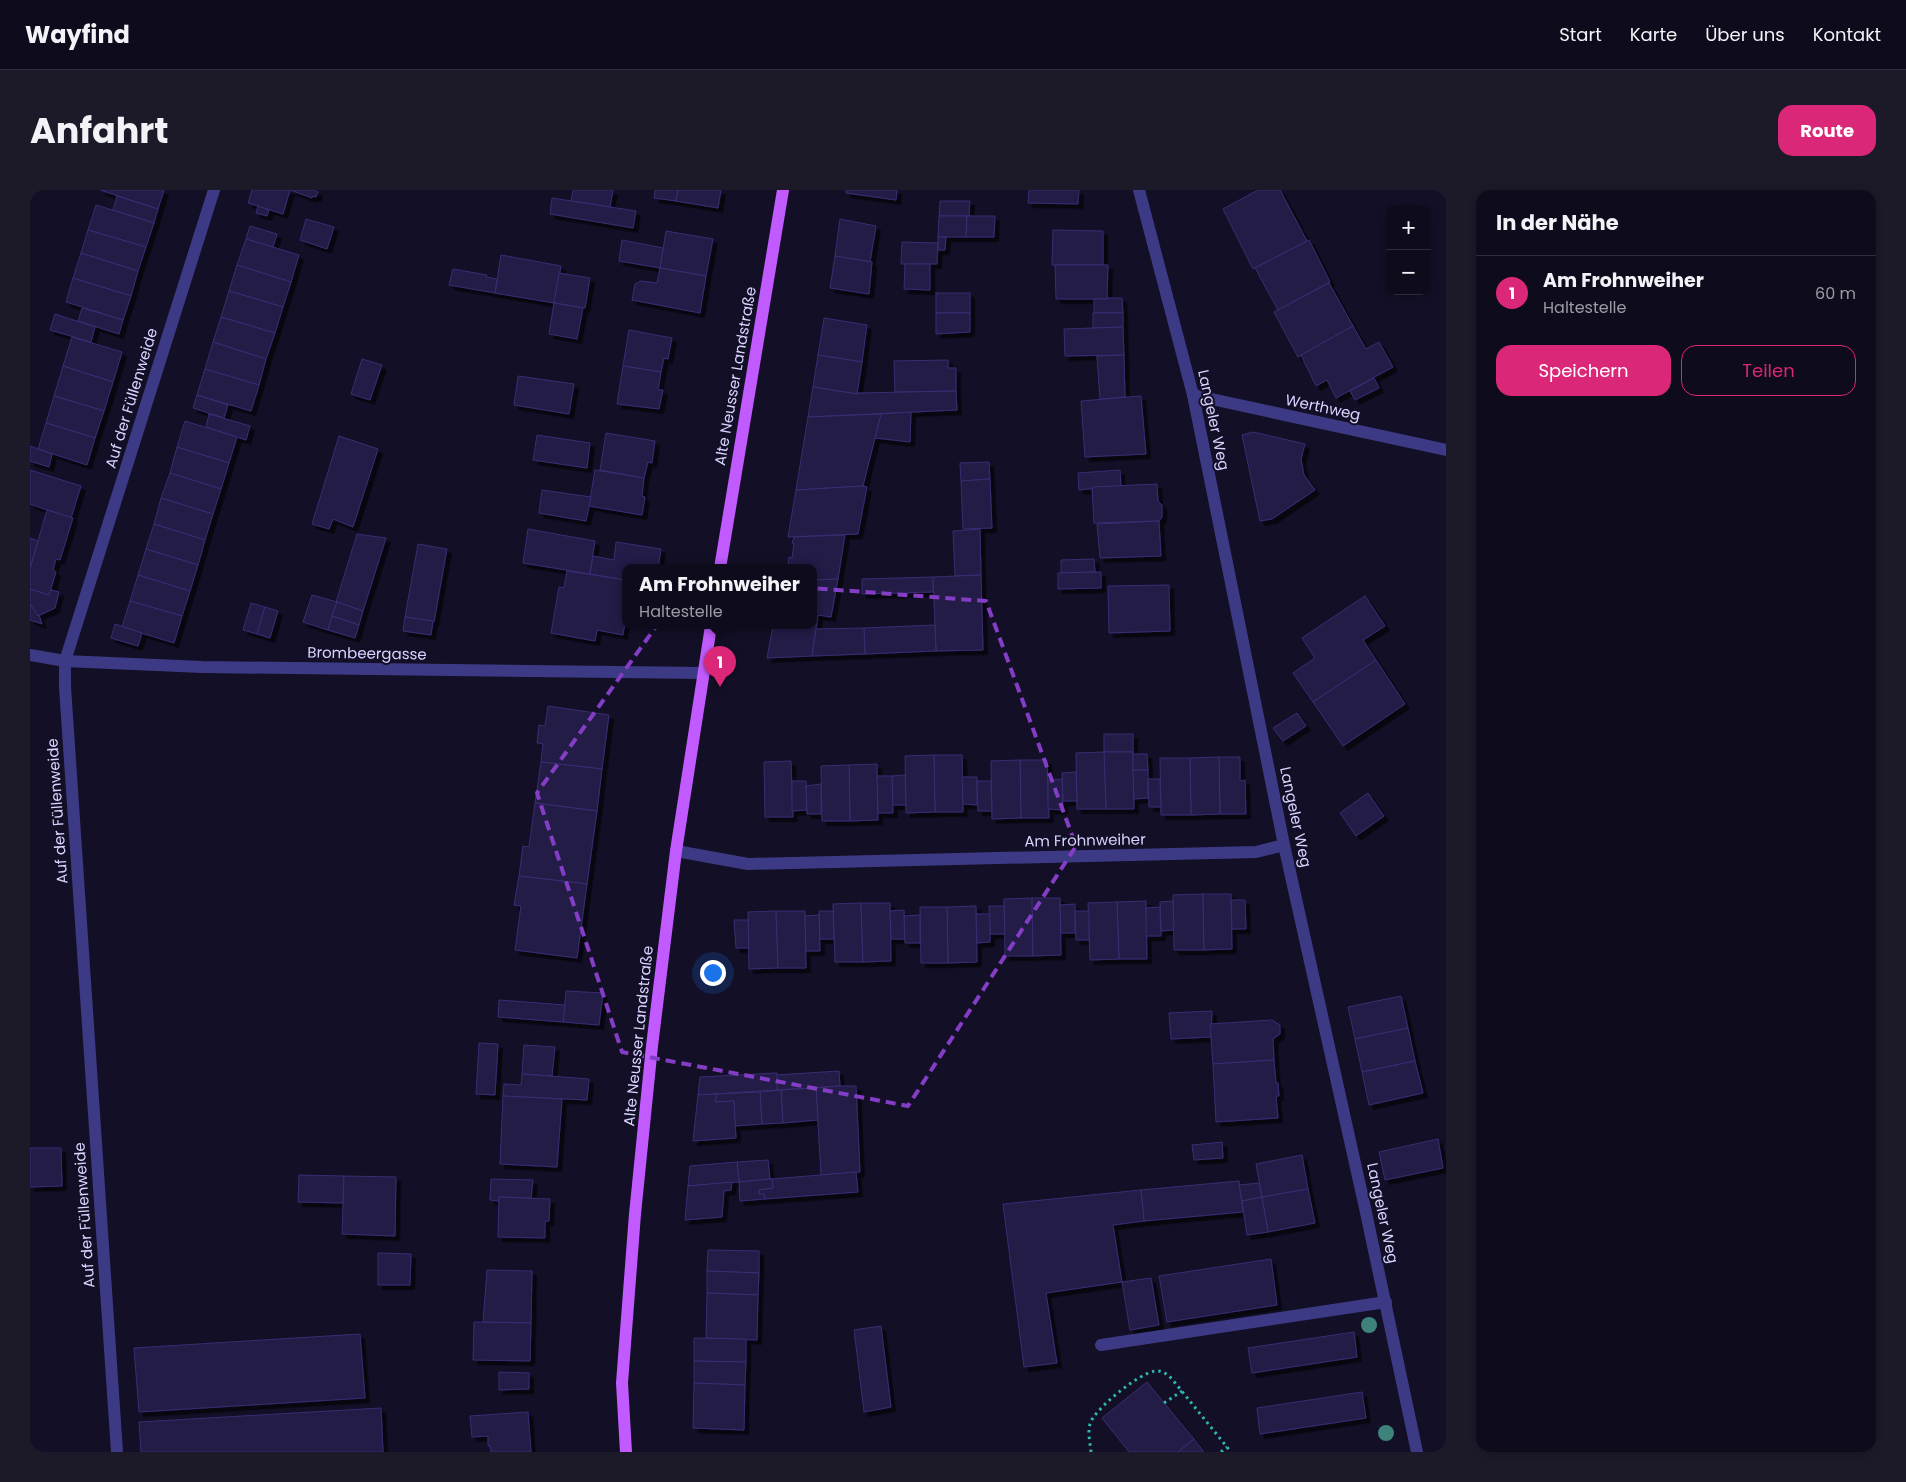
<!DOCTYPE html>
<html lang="de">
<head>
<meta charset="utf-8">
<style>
  body { margin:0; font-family:Poppins,sans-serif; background:#1c1929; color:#f1f3f6 }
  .controls { position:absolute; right:15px; top:15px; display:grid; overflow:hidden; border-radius:10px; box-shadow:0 2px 8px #0003 }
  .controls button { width:45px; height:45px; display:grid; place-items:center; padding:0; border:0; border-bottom:1px solid #2e2b3b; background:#0e0b1c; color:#f1f3f6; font:25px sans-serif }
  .you { position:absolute; left:682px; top:782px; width:18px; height:18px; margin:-12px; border:4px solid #fff; border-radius:50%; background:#1a73e8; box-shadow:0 0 0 8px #1a73e833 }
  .badge { display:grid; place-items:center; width:32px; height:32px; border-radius:50%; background:#db2777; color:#fff; font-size:16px; font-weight:700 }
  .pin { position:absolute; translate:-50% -41px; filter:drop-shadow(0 1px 2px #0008) }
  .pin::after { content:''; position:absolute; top:26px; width:18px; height:15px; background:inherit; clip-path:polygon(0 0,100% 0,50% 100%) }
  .popup { position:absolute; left:592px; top:374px; width:195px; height:65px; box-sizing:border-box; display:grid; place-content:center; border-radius:10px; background:#0e0b1c; filter:drop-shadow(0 1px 4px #0005); font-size:16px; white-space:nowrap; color:#9b9ba3 }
  .popup b { font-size:19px; color:#f1f3f6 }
  .popup::after { content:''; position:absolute; left:50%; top:100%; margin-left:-10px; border:10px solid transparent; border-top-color:#0e0b1c }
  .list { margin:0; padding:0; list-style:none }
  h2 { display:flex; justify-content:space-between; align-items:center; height:65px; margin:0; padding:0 20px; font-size:21px }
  h2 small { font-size:16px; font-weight:400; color:#9b9ba3 }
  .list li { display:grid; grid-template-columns:32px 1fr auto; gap:15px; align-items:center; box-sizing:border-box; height:75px; padding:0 20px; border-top:1px solid #2e2b3b }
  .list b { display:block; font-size:19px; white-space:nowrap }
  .list p { margin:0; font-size:16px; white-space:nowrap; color:#9b9ba3 }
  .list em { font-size:16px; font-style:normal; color:#9b9ba3 }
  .actions { display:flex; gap:10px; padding:15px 20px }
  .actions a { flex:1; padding:11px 0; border:1px solid #db2777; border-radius:15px; text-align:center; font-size:18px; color:#db2777 }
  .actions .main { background:#db2777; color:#fff }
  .map { position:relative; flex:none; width:1416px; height:1262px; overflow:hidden; border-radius:15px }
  header { display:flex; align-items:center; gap:30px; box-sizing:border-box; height:70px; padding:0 25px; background:#0e0b1c; border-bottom:1px solid #2e2b3b }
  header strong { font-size:24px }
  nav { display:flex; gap:28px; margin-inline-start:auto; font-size:18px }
  .intro { display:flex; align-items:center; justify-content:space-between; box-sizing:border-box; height:120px; padding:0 30px }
  h1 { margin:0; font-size:35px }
  .button { padding:12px 22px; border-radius:15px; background:#db2777; color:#fff; font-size:18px; font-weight:700 }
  main { display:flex; gap:30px; padding:0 30px }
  aside { flex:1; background:#0e0b1c; border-radius:15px; box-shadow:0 2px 8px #0003 }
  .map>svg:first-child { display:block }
  .building { fill:#241b47; stroke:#3b2d73; filter:url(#shadow) }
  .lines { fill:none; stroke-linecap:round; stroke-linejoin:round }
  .path { stroke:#2fb8b0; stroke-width:3; stroke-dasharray:2.5 4; stroke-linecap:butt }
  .minor { stroke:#3d3a85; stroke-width:12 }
  .major { stroke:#c25bff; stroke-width:12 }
  .tree { fill:#3d827b }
  .marked { fill:none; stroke:#843dc5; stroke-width:4; stroke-dasharray:10 6; stroke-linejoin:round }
  .labels { text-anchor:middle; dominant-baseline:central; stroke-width:4; stroke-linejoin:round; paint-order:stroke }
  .street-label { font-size:15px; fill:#d9d4ff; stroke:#130f26 }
</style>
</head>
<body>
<header>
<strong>Wayfind</strong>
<nav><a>Start</a><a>Karte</a><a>Über uns</a><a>Kontakt</a></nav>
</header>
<div class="intro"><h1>Anfahrt</h1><a class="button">Route</a></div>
<main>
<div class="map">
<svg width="1416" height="1262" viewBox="0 0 1416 1262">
  <defs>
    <filter id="shadow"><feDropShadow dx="4.5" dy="4.5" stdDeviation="0" flood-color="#0009"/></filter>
  </defs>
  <rect width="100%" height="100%" fill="#130f26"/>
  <!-- building -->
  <g class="building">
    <path d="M70,0H134L128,19Z"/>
    <path d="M222,0H260L253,24L218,13Z"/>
    <path d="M260,0H283L288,2L286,7L283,6L282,8Z"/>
    <path d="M543,0H583L580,17L541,11Z"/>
    <path d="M625,0H648L646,11L624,8Z"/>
    <path d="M648,0H691L688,18L646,11Z"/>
    <path d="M816,0H867L866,10L816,3Z"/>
    <path d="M999,0H1049L1048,14L998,13Z"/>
    <path d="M1228,0H1250L1277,51L1223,79L1193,19Z"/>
    <path d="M87,6L128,19L124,33L83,20Z"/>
    <path d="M522,8L606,21L603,38L520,24Z"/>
    <path d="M910,11H940L939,26H909Z"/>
    <path d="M66,15L124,33L116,57L58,40Z"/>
    <path d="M228,16L239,20L237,26L226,23Z"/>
    <path d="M909,26H937L936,47H908Z"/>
    <path d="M937,26H965L964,47H936Z"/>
    <path d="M276,29L304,37L297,59L270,50Z"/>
    <path d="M810,29L846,36L840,72L805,66Z"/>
    <path d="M220,36L247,44L243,57L216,49Z"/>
    <path d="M58,40L116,57L108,81L51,63Z"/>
    <path d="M1023,40L1073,41V75H1022Z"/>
    <path d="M636,41L683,49L676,86L630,78Z"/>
    <path d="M908,47H916L915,60H908Z"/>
    <path d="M216,49L269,65L261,92L207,75Z"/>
    <path d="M592,50L633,58L630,78L589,71Z"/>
    <path d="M1279,50L1300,92L1248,120L1225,78Z"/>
    <path d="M872,52L908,53L907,74H871Z"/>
    <path d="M51,63L108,81L101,106L43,88Z"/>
    <path d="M471,65L531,76L524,113L465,103Z"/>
    <path d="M805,66L842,72L839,104L800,98Z"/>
    <path d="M875,74H900V100L874,99Z"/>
    <path d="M207,75L261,92L253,117L199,101Z"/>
    <path d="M1025,75H1078L1077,109H1026Z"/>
    <path d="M630,78L676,86L670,123L602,110L605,94L611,91L627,93Z"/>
    <path d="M423,79L457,85L456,87L467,89L465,103L419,95Z"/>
    <path d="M529,83L560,88L555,118L524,113Z"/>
    <path d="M43,88L101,106L93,130L36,112Z"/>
    <path d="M1299,93L1323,136L1268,167L1244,122Z"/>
    <path d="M199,101L253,117L245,143L191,127Z"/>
    <rect x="906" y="103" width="34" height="20"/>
    <path d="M1077,108H1092L1093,123H1064V109H1077Z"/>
    <path d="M524,113L553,118L547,149L519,144Z"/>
    <path d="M52,118L93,130L89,144L48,131Z"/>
    <path d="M906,123H940V142L906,144Z"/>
    <path d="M1063,123H1093V137L1063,138Z"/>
    <path d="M25,124L65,137L61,152L20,140Z"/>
    <path d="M191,127L245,143L236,169L183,152Z"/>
    <path d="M794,128L837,135L832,172L788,165Z"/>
    <path d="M1323,136L1336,159L1349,152L1363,177L1306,208L1297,190L1286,196L1271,165Z"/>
    <path d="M1093,137L1094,165L1035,166L1034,139Z"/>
    <path d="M599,140L642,148L638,169L634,168L631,182L593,176Z"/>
    <path d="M42,147L92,162L83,192L33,176Z"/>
    <path d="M183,152L236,169L229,195L175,179Z"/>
    <path d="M788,165L832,172L827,204L783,197Z"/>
    <path d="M1094,165L1095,207L1070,209L1067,166Z"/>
    <path d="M332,169L352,175L340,210L321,204Z"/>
    <path d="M918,170V178H926V201L865,202L864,171Z"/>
    <path d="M33,176L83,192L74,221L24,206Z"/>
    <path d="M593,176L631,182L628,200H633L629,219L587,214Z"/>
    <path d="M175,179L229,195L221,221L167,205Z"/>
    <path d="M488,186L544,194L539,224L484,215Z"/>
    <path d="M1344,188L1349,198L1325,210L1320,201Z"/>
    <path d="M783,197L827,204L828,203L926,201L927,220L778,227Z"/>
    <path d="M167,205L198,215L194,228L163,218Z"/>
    <path d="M24,206L74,221L65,248L16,233Z"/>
    <path d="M1111,206L1116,264L1055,267L1051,211Z"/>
    <path d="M881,222L880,252L845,248L851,224Z"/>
    <path d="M179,224L220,236L216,250L176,237Z"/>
    <path d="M851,224L833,296L766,300L778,227Z"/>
    <path d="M155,231L207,247L199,273L147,257Z"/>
    <path d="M16,233L65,248L57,275L8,259Z"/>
    <path d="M1223,242L1275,254L1271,269L1274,285L1285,300L1242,329L1230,331L1212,245Z"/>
    <path d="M576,243L625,251L622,273L618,272L614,288L570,280Z"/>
    <path d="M507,245L560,253L557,278L503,270Z"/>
    <path d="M309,246L348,259L323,337L303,329L299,339L282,334Z"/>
    <path d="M0,256L22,264L19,277L0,271Z"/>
    <path d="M147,257L199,273L191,299L140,283Z"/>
    <path d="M959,272L960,289L931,291L930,273Z"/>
    <path d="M0,280L51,296L41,328L0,314Z"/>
    <path d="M565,280L614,288L612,306L615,307L612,325L559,316Z"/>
    <path d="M1090,280L1091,296L1049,300L1048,283Z"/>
    <path d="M140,283L191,299L183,324L131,308Z"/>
    <path d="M960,289L962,338L933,339L931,291Z"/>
    <path d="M1127,294L1128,311L1132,315V327L1129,331L1064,333L1062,297Z"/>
    <path d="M833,296L837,297L828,344L758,347L766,300Z"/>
    <path d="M512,300L561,307L556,331L509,323Z"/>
    <path d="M131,308L183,324L175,350L124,334Z"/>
    <path d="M17,320L43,328L30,370L26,369L23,380L26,382L19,405L0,399V378Z"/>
    <path d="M1129,331L1131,366L1070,368L1067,334Z"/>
    <path d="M124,334L175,350L168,375L116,359Z"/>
    <path d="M498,339L565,351L560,384L493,373Z"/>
    <path d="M950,339L951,385L925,386L923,341Z"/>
    <path d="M327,344L356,348L333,421L306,412Z"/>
    <path d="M815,345L808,389L784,390V378H761V375H758L759,367L762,368L764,353H762L764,347Z"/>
    <path d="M0,348L8,351L0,378Z"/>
    <path d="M586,352L631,359L628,378H596V390L560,384L563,366L584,370Z"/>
    <path d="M388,354L417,359L404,432L375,427Z"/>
    <path d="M116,359L168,375L160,401L108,385Z"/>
    <path d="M1064,369L1065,382L1031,383V370Z"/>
    <path d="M537,381L596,390V426L593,445L567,440L565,451L521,443L529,397L534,398Z"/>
    <path d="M1071,382V398L1028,399V383Z"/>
    <path d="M108,385L160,401L152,426L100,411Z"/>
    <path d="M951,385L953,460L906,461L903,387Z"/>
    <path d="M903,387V402L832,404V389Z"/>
    <path d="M808,389L801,427L788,425L782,466L737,468L743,436H784V390Z"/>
    <path d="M1139,395L1140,441L1079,443L1078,396Z"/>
    <path d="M0,399L19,405L21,400L29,402L25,418L8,426L0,414Z"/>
    <path d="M282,405L307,412L298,440L273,432Z"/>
    <path d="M1335,406L1355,436L1333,450L1346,470L1283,512L1263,483L1285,468L1272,448Z"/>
    <path d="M100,411L152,426L144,453L92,437Z"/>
    <path d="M307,412L333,421L329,435L302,426Z"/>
    <path d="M221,413L235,417L227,444L213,440Z"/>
    <path d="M0,414L8,426L9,425L12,434L0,430Z"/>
    <path d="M235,417L248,421L240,448L227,444Z"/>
    <path d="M302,426L329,435L325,448L298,440Z"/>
    <path d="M375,427L403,431L401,445L373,441Z"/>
    <path d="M85,434L112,443L108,456L81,448Z"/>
    <path d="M905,435L906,461L835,464L834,438Z"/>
    <path d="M834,438L835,464L782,466L786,439Z"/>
    <path d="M1346,470L1375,514L1313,556L1283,512Z"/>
    <path d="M518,516L579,525L572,579L511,572L513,554L507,553L509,535L515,536Z"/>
    <path d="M1267,523L1276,536L1253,551L1243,538Z"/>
    <rect x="1074" y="544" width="29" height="18"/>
    <path d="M1074,562H1103L1104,619H1076Z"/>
    <path d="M1074,562L1076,619H1047L1046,563Z"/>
    <path d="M1103,564H1117L1118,580H1103Z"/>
    <path d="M904,565H932L933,622H905Z"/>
    <path d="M904,565L905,622L876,623L875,566Z"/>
    <path d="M1189,567H1210V591L1215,590L1216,624H1190Z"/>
    <path d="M1189,567L1190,624L1161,625L1160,568Z"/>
    <path d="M1130,568H1160L1161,625H1131Z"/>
    <path d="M990,570H1017L1019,628H991Z"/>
    <path d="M990,570L991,628L962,629L961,571Z"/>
    <path d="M761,571L763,627H735L734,572Z"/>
    <path d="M511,572L572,579L567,621L505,613Z"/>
    <path d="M847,574L848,630L820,631L819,575Z"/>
    <path d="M819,575L820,631H792L791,576Z"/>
    <path d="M1103,580H1118V608L1104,609Z"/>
    <path d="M1046,582L1047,611H1033L1032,583Z"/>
    <path d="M875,585L876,615H862V586Z"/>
    <path d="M847,586H862L863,623H848Z"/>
    <path d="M932,587H947V615L933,614Z"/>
    <path d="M1032,589L1033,620L1018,619V590Z"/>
    <path d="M1118,589H1130L1131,617H1119Z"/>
    <path d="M762,591H776L777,620L762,621Z"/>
    <path d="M947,591H961L962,621H948Z"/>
    <path d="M791,594V624H777L776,596Z"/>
    <path d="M1338,603L1354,626L1326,646L1310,623Z"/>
    <path d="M505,613L567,621L557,694L489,686L493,656L499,657Z"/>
    <path d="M489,686L557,694L547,768L485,760L491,716L484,715Z"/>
    <path d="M1173,704L1174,760H1144L1143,705Z"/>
    <path d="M1173,704H1201L1202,759L1174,760Z"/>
    <path d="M1002,708L1003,766H975L974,709Z"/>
    <path d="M1002,708H1030L1031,765L1003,766Z"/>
    <path d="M1201,710H1215L1216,739H1202Z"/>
    <path d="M1116,711L1117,769H1089L1087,712Z"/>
    <path d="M1143,711L1144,740L1131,741L1130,712Z"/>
    <path d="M1087,712L1089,769L1060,770L1058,713Z"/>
    <path d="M831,713L833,772H805L803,714Z"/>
    <path d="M831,713H860L861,771L833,772Z"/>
    <path d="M1045,714V743H1031L1030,715Z"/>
    <path d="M946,716L947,772L918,773L917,717Z"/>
    <path d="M959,716H974L975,744H960Z"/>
    <path d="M890,717H917L918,773H891Z"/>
    <path d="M1130,717L1131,746H1116V718Z"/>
    <path d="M874,720L875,749H861L860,721Z"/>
    <path d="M746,721L748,778L719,779L718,722Z"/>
    <path d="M746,721H775L776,778H748Z"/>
    <path d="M789,721H803L804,749H790Z"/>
    <path d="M1045,721H1059V750H1046Z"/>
    <path d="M946,724H960V752L947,753Z"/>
    <path d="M789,725L790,761H776L775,726Z"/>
    <path d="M890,725V753H875L874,726Z"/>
    <path d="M704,730H718L719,758H706Z"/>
    <path d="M536,801L573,803L569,835L533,832Z"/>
    <path d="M1371,806L1378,838L1325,849L1318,817Z"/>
    <path d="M469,810L535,815L533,832L468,827Z"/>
    <path d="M1182,821L1181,847L1141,849L1139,823Z"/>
    <path d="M1242,830L1250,835V844L1243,849L1244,870L1183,874L1180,834Z"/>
    <path d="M1378,838L1385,871L1332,882L1325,849Z"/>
    <path d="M449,853L468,854L465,905L446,904Z"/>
    <path d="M494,855L525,857L522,886L492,884Z"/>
    <path d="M1244,870L1246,893H1248L1249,906H1246L1248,928L1186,932L1183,874Z"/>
    <path d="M1385,871L1393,903L1339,915L1332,882Z"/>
    <path d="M809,881L810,896L747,900L746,885Z"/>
    <path d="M747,883V900L668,905L670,887Z"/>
    <path d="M492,884L559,889L557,910L473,906L474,894L491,895Z"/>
    <path d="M810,896H826L830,982L791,985L786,898Z"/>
    <path d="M786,898L788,930L753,933L751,900Z"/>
    <path d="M751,900L753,933L732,934L730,902Z"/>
    <path d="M730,902L732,934L705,936L704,911L685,912L687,904Z"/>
    <path d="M687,904L685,912L704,911L706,948L663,951L668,905Z"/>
    <path d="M473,906L532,909L527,977L470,974Z"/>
    <path d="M1408,949L1413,978L1355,990L1349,962Z"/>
    <path d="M1192,952L1193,968L1164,970L1162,955Z"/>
    <path d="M0,958H31L32,996L0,997Z"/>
    <path d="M1272,965L1278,999L1232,1007L1226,974Z"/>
    <path d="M738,970L740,989L709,992L707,972Z"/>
    <path d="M707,972L709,992L658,996L660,976Z"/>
    <path d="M826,982L828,1002L735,1009L734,1004H729V1000L743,998L742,989Z"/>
    <path d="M269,985L314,986L313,1013L268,1012Z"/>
    <path d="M314,986L366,987L365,1046L312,1044Z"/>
    <path d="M461,989L503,990L501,1008L469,1007V1011L460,1010Z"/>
    <path d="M740,989H742L743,998L729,1000V1004H734L735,1009L710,1011L709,992Z"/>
    <path d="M1209,991L1213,1022L1114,1031L1111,1000Z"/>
    <path d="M702,992L701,1000L694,1001L692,1027L655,1030L658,996Z"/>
    <path d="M1229,993L1232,1007L1212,1011L1209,995Z"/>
    <path d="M1278,999L1285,1033L1238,1042L1232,1007Z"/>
    <path d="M1111,1000L1114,1031L1083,1035L1092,1092L1016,1103L1027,1173L994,1177L973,1014Z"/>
    <path d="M469,1007L520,1009L519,1031H515V1048L468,1047Z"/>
    <path d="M1232,1007L1238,1042L1217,1045L1212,1011Z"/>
    <path d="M678,1060L729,1061V1083L677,1081Z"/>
    <path d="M348,1063L381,1064L380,1095H348Z"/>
    <path d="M1241,1069L1247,1115L1137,1132L1129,1086Z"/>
    <path d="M457,1080L502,1081L501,1133L453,1132Z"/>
    <path d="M677,1081L729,1083L728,1105L677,1103Z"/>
    <path d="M1121,1088L1129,1135L1100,1140L1092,1092Z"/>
    <path d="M677,1103L728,1105L727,1150L676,1148Z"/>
    <path d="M444,1132L501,1133L500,1171L443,1170Z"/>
    <path d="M851,1136L861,1217L834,1222L824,1140Z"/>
    <path d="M1324,1142L1327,1167L1222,1183L1218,1158Z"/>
    <path d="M330,1144L335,1208L109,1222L104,1158Z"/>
    <path d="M664,1148L716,1149V1172L664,1171Z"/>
    <path d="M664,1171L716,1172L715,1195L664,1193Z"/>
    <path d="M469,1182L499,1183V1199L469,1200Z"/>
    <path d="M1117,1192L1164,1249L1148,1262H1099L1072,1228Z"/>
    <path d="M664,1193L715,1195L714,1240L663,1238Z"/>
    <path d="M1332,1202L1336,1228L1230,1244L1227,1218Z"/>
    <path d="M351,1218L353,1262H111L109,1232Z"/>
    <path d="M498,1222L501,1262H461L460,1256H458V1246L442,1247L440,1226Z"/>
    <path d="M1164,1249L1174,1262H1148Z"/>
  </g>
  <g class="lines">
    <!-- path -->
    <g class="path">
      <path d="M1134,1213L1152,1201"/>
      <path d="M1061,1262C1060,1251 1056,1237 1063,1228C1072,1214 1108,1184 1125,1181C1132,1180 1137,1184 1142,1189L1201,1262"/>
      <path d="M1191,1262L1197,1257"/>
    </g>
    <!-- minor -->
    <g class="minor">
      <path d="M1109,0L1163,205L1254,655L1335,1018L1387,1262"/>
      <path d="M1163,205L1416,260"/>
      <path d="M0,465L35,471L172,477L673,483"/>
      <path d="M646,661L718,674L1226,662L1254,655"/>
      <path d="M1071,1155L1356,1112"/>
      <path d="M87,1262L35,497V471L184,0"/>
    </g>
    <!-- major -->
    <g class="major">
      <path d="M690,378L753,0"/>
      <path d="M596,1262L592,1193L605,1024L622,856L646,661L681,436"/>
    </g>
  </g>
  <!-- trees -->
  <g class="tree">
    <circle cx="1339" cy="1135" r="8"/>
    <circle cx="1356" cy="1243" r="8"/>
  </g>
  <!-- marked area -->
  <path class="marked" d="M660,389L956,411L1046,656L878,916L592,862L507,603Z"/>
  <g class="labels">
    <!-- street labels -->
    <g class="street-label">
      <text transform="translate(705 186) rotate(-80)">Alte Neusser Landstraße</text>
      <text transform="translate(101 208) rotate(-73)">Auf der Füllenweide</text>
      <text transform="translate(1293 217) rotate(12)">Werthweg</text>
      <text transform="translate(1184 230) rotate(78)">Langeler Weg</text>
      <text transform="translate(337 463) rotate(1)">Brombeergasse</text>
      <text transform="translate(27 621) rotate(-94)">Auf der Füllenweide</text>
      <text transform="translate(1266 627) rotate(78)">Langeler Weg</text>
      <text transform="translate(1055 650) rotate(-1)">Am Frohnweiher</text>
      <text transform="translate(608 846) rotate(-84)">Alte Neusser Landstraße</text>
      <text transform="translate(1353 1023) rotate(78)">Langeler Weg</text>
      <text transform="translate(54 1025) rotate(-94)">Auf der Füllenweide</text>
    </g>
  </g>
</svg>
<div class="controls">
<button>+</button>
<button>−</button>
</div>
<div class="you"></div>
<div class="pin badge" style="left:690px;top:497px">1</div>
<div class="popup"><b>Am Frohnweiher</b>Haltestelle</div>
</div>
<aside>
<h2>In der Nähe<small></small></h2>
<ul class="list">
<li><span class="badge">1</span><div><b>Am Frohnweiher</b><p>Haltestelle</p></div><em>60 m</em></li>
</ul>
<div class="actions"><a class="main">Speichern</a><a>Teilen</a></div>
</aside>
</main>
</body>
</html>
